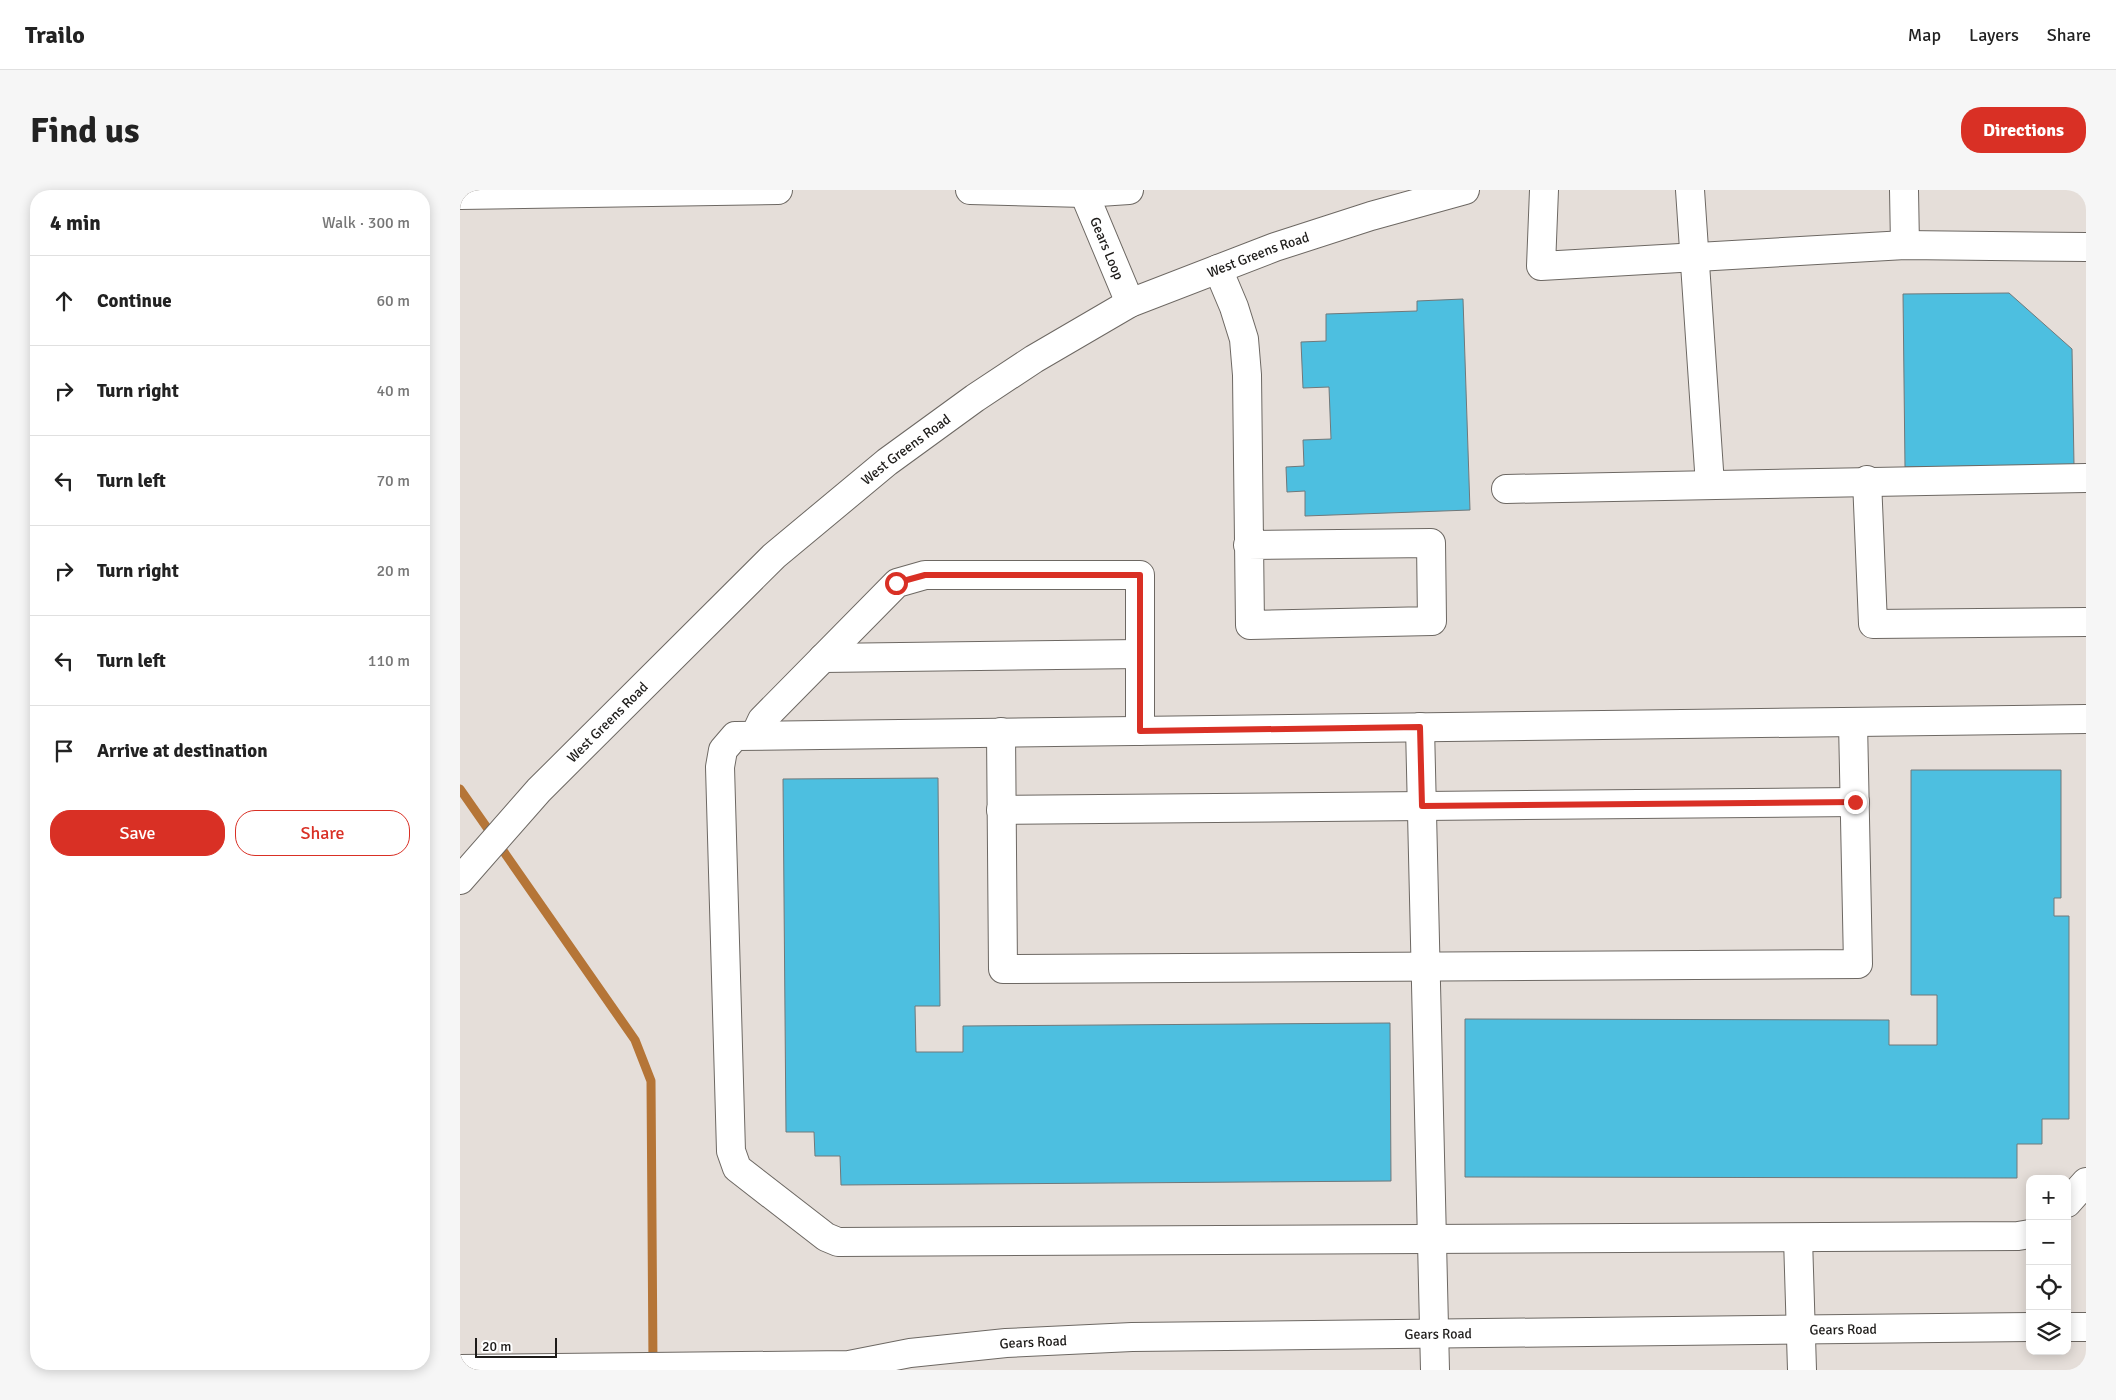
<!DOCTYPE html>
<html lang="en">
<head>
<meta charset="utf-8">
<style>
  body { margin:0; font-family:Signika,sans-serif; background:#f6f6f6; color:#222 }
  .controls { position:absolute; right:15px; bottom:15px; display:grid; overflow:hidden; border-radius:10px; box-shadow:0 2px 12px #0003 }
  .controls button { width:45px; height:45px; display:grid; place-items:center; padding:0; border:0; border-bottom:1px solid #e0e0e0; background:#fff; color:#222; font:25px sans-serif }
  .scale { position:absolute; left:15px; bottom:12px; width:82px; box-sizing:border-box; padding-left:5px; border:2px solid #1d1b19; border-top:0; font-size:14px; line-height:18px; white-space:nowrap; color:#1d1b19; -webkit-text-stroke:4px #fff; paint-order:stroke }
  .stop { position:absolute; width:15px; height:15px; margin:-11px; border:4px solid #d93025; border-radius:50%; background:#fff }
  .stop.end { background:#d93025; border-color:#fff; box-shadow:0 1px 5px #0008 }
  .list { margin:0; padding:0; list-style:none }
  h2 { display:flex; justify-content:space-between; align-items:center; height:65px; margin:0; padding:0 20px; font-size:21px }
  h2 small { font-size:16px; font-weight:400; color:#767676 }
  .list li { display:grid; grid-template-columns:32px 1fr auto; gap:15px; align-items:center; box-sizing:border-box; height:90px; padding:0 20px; border-top:1px solid #e0e0e0 }
  .list b { display:block; font-size:19px; white-space:nowrap }
  .list em { font-size:16px; font-style:normal; color:#767676 }
  .actions { display:flex; gap:10px; padding:15px 20px }
  .actions a { flex:1; padding:11px 0; border:1px solid #d93025; border-radius:20px; text-align:center; font-size:18px; color:#d93025 }
  .actions .main { background:#d93025; color:#fff }
  .icon { flex:none; width:28px; height:28px; fill:none; stroke:currentColor; stroke-width:2; stroke-linecap:round; stroke-linejoin:round }
  .map { position:relative; flex:none; width:1626px; height:1180px; overflow:hidden; border-radius:20px }
  header { display:flex; align-items:center; gap:30px; box-sizing:border-box; height:70px; padding:0 25px; background:#fff; border-bottom:1px solid #e0e0e0 }
  header strong { font-size:24px }
  nav { display:flex; gap:28px; margin-inline-start:auto; font-size:18px }
  .intro { display:flex; align-items:center; justify-content:space-between; box-sizing:border-box; height:120px; padding:0 30px }
  h1 { margin:0; font-size:35px }
  .button { padding:12px 22px; border-radius:20px; background:#d93025; color:#fff; font-size:18px; font-weight:700 }
  main { display:flex; gap:30px; padding:0 30px }
  aside { flex:1; background:#fff; border-radius:20px; box-shadow:0 2px 12px #0003 }
  .map>svg:first-child { display:block }
  .lines { fill:none; stroke-linecap:round; stroke-linejoin:round }
  .stream { stroke:#b57537; stroke-width:9 }
  .building { fill:#4dbfe0; stroke:#70787a }
  .minor-casing { stroke:#6d6863; stroke-width:30 }
  .major-casing { stroke:#6d6863; stroke-width:30 }
  .minor { stroke:#fff; stroke-width:28 }
  .major { stroke:#fff; stroke-width:28 }
  .route { stroke:#d93025; stroke-width:6 }
  .labels { text-anchor:middle; dominant-baseline:central; stroke-width:4; stroke-linejoin:round; paint-order:stroke }
  .street-label { font-size:14px; fill:#1d1b19; stroke:#fff }
</style>
</head>
<body>
<header>
<strong>Trailo</strong>
<nav><a>Map</a><a>Layers</a><a>Share</a></nav>
</header>
<div class="intro"><h1>Find us</h1><a class="button">Directions</a></div>
<main>
<aside>
<h2>4 min<small>Walk · 300 m</small></h2>
<ul class="list">
<li><svg class="icon" aria-label="ahead" viewBox="0 0 24 24"><path d="M12 20V5M6 11l6-6 6 6"/></svg><div><b>Continue</b></div><em>60 m</em></li>
<li><svg class="icon" aria-label="right" viewBox="0 0 24 24"><path d="M7 20v-9h11M14 6l5 5-5 5"/></svg><div><b>Turn right</b></div><em>40 m</em></li>
<li><svg class="icon" aria-label="left" viewBox="0 0 24 24"><path d="M17 20v-9H6M10 6l-5 5 5 5"/></svg><div><b>Turn left</b></div><em>70 m</em></li>
<li><svg class="icon" aria-label="right" viewBox="0 0 24 24"><path d="M7 20v-9h11M14 6l5 5-5 5"/></svg><div><b>Turn right</b></div><em>20 m</em></li>
<li><svg class="icon" aria-label="left" viewBox="0 0 24 24"><path d="M17 20v-9H6M10 6l-5 5 5 5"/></svg><div><b>Turn left</b></div><em>110 m</em></li>
<li><svg class="icon" aria-label="arrive" viewBox="0 0 24 24"><path d="M6 21V4h12l-3 4 3 4H6"/></svg><div><b>Arrive at destination</b></div></li>
</ul>
<div class="actions"><a class="main">Save</a><a>Share</a></div>
</aside>
<div class="map">
<svg width="1626" height="1180" viewBox="0 0 1626 1180">
  <rect width="100%" height="100%" fill="#e5ded9"/>
  <g class="lines">
    <!-- stream -->
    <path class="stream" d="M0,599L175,850L191,891L193,1175"/>
  </g>
  <!-- building -->
  <g class="building">
    <path d="M1549,103L1612,159L1614,275L1445,277L1443,104Z"/>
    <path d="M1003,109L1010,320L845,326V301L827,302L826,277L844,276L843,250L871,249L869,197L843,198L841,152L866,151V124L957,121V111Z"/>
    <path d="M1451,580H1601V708H1594V726H1609V929H1582V954H1557V988L1005,987V829L1429,830V855H1477V805H1451Z"/>
    <path d="M478,588L480,816H455L456,862H503V836L930,833L931,991L381,995L380,966H355L354,942H326L323,589Z"/>
  </g>
  <g class="lines">
    <!-- minor casing -->
    <g class="minor-casing">
      <g id="minor">
        <path d="M510,0L624,3L669,0"/>
        <path d="M1084,0L1081,76L1445,55L1626,57"/>
        <path d="M1230,0L1250,295"/>
        <path d="M1444,0L1445,55"/>
        <path id="s1" d="M624,3L670,113"/>
        <path d="M0,5L318,0"/>
        <path d="M758,79L774,117L784,149L787,185L790,435L972,431L971,353L788,355"/>
        <path d="M1407,290L1413,434L1626,432"/>
        <path d="M1046,299L1626,288"/>
        <path d="M363,468L680,464"/>
        <path d="M960,537L975,1180"/>
        <path d="M541,542L543,779L1398,774L1393,532"/>
        <path d="M295,545L302,530L437,393L465,385H680V541"/>
        <path d="M541,620L1395,612"/>
        <path d="M1607,1013L1626,992"/>
        <path d="M1570,1044L1558,1046L378,1052L366,1047L277,978L271,961L260,577L263,560L275,546L1626,529"/>
        <path d="M1338,1048L1342,1180"/>
        <path d="M1607,1137H1626"/>
        <path id="s2" d="M0,1179L389,1175L450,1163L546,1153L672,1147L1570,1137"/>
      </g>
    </g>
    <!-- major casing -->
    <g class="major-casing">
      <g id="major">
        <path id="s3" d="M0,690L79,600L314,366L427,272L515,208L574,169L670,113L815,57L911,26L1005,0"/>
      </g>
    </g>
    <!-- minor -->
    <use href="#minor" class="minor"/>
    <!-- major -->
    <use href="#major" class="major"/>
  </g>
  <g class="lines">
    <!-- route -->
    <path class="route" d="M436,393L465,385H680V541L960,537L962,616L1395,612"/>
  </g>
  <g class="labels">
    <!-- street labels -->
    <g class="street-label">
      <text stroke="none"><textPath href="#s1" startOffset="60">Gears Loop</textPath></text>
      <text stroke="none"><textPath href="#s3" startOffset="1026">West Greens Road</textPath></text>
      <text stroke="none"><textPath href="#s3" startOffset="621">West Greens Road</textPath></text>
      <text stroke="none"><textPath href="#s3" startOffset="216">West Greens Road</textPath></text>
      <text stroke="none"><textPath href="#s2" startOffset="1385">Gears Road</textPath></text>
      <text stroke="none"><textPath href="#s2" startOffset="980">Gears Road</textPath></text>
      <text stroke="none"><textPath href="#s2" startOffset="575">Gears Road</textPath></text>
    </g>
  </g>
</svg>
<div class="controls">
<button>+</button>
<button>−</button>
<button><svg class="icon" aria-label="locate" viewBox="0 0 24 24"><circle cx="12" cy="12" r="6"/><path d="M12 2v4M12 18v4M2 12h4M18 12h4"/></svg></button>
<button><svg class="icon" aria-label="layers" viewBox="0 0 24 24"><path d="M12 4l9 5-9 5-9-5zM3 14l9 5 9-5"/></svg></button>
</div>
<div class="scale">20 m</div>
<div class="stop" style="left:436px;top:393px"></div>
<div class="stop end" style="left:1395px;top:612px"></div>
</div>
</main>
</body>
</html>
